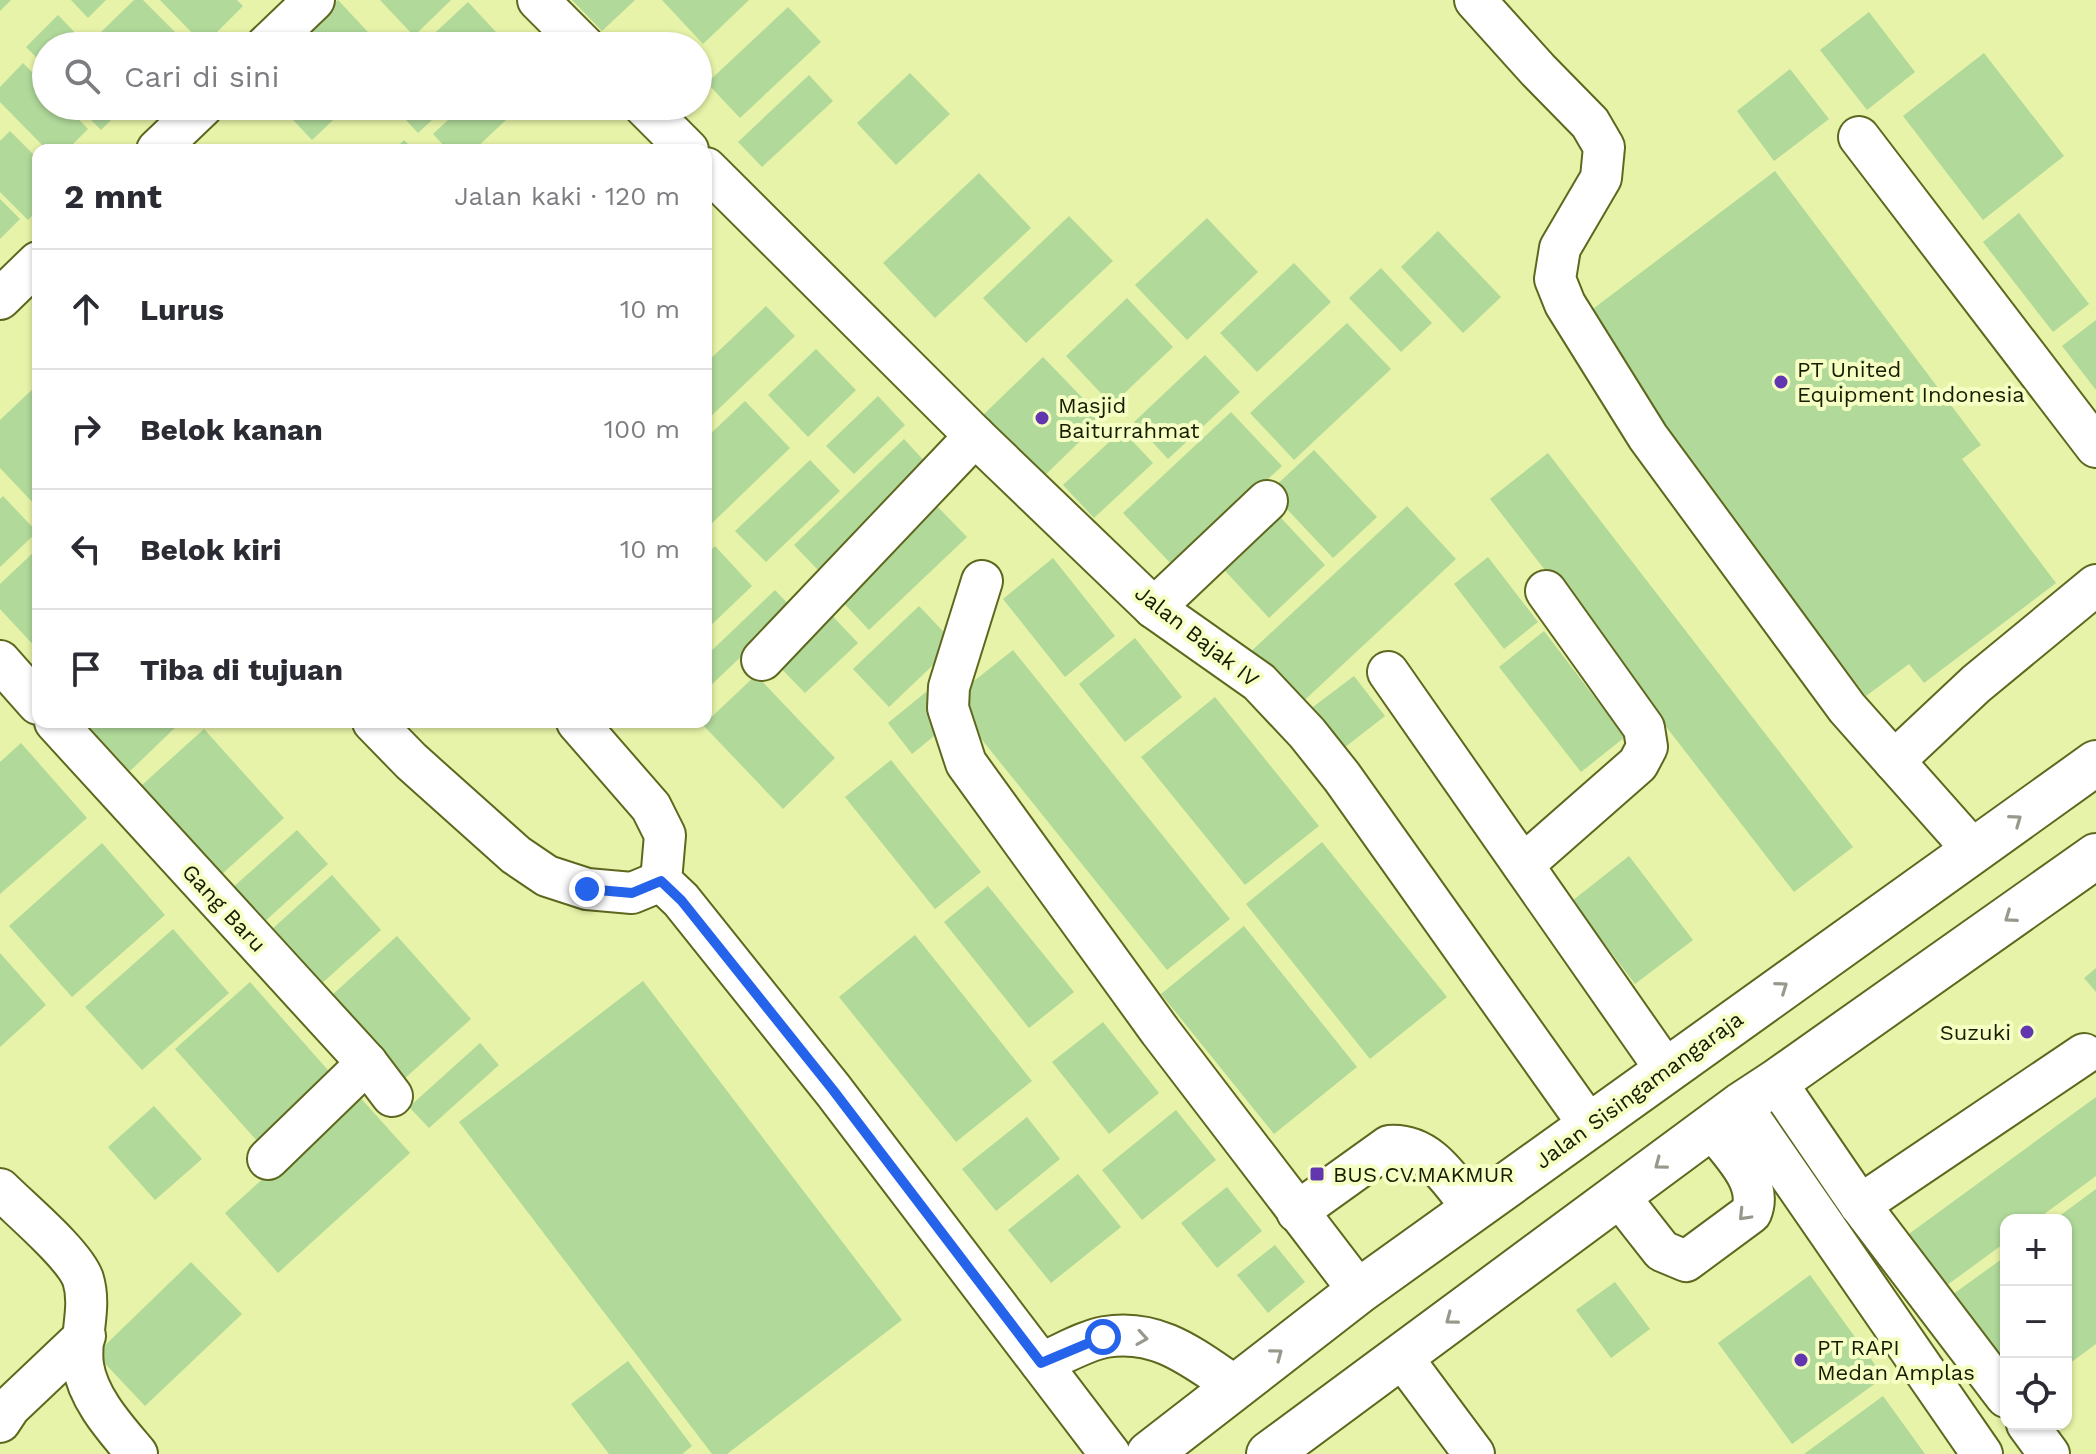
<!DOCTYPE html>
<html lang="id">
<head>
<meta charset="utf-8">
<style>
  body { margin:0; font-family:"Work Sans",sans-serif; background:#f2f2f3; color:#2b2b33 }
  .controls { position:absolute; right:24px; bottom:24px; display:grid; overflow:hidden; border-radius:16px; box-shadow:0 2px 6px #0004 }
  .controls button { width:72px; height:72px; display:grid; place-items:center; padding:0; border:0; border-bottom:2px solid #e1e1e2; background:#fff; color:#2b2b33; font:40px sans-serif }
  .stop { position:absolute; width:24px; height:24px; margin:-18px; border:6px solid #2563eb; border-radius:50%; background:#fff }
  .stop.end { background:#2563eb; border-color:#fff; box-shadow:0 2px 8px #0008 }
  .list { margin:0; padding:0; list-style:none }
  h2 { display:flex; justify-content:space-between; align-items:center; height:104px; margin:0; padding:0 32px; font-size:34px }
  h2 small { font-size:26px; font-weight:400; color:#7c7c81 }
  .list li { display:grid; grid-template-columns:52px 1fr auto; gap:24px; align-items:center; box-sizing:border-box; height:120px; padding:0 32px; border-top:2px solid #e1e1e2 }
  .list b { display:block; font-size:30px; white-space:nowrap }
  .list em { font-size:26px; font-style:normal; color:#7c7c81 }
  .icon { flex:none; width:44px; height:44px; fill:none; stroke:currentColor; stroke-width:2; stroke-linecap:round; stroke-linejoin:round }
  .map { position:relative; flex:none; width:2096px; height:1454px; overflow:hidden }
  .search { position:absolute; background:#fff; box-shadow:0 2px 6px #0004; left:32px; top:32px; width:680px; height:88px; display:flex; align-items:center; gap:20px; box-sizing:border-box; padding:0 28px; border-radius:44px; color:#7c7c81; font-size:30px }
  .panel { position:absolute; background:#fff; box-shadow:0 2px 6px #0004; left:32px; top:144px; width:680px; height:584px; border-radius:16px }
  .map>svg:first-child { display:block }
  .building { fill:#b0d99a }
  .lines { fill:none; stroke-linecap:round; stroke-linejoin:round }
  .minor-casing { stroke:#5f671e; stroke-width:44 }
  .highway-casing { stroke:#5f671e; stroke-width:48 }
  .minor { stroke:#fff; stroke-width:40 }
  .highway { stroke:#fff; stroke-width:44 }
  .oneway { stroke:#98998c }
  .route { stroke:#2563eb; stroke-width:10 }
  .poi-dot { fill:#6236ae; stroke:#f5ffc4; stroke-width:3 }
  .labels { text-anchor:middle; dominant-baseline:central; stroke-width:8; stroke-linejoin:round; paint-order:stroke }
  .poi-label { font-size:22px; fill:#191c00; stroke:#f5ffc4; text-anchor:start }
  .street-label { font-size:22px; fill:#191c00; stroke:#f5ffc4 }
</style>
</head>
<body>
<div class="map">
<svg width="2096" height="1454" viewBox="0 0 2096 1454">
  <rect width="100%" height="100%" fill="#e7f3a8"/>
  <!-- building -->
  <g class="building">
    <path d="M0,0H11L0,11Z"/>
    <path d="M71,0H106L88,18Z"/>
    <path d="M134,0H143L189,46H114L100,33Z"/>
    <path d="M160,0H237L243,6L204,45Z"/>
    <path d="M338,0L381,46H318L304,31Z"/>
    <path d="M380,0H451L414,36Z"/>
    <path d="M572,0H635L602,31Z"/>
    <path d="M662,0H749L703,44Z"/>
    <path d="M468,2L509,46H421Z"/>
    <path d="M788,7L821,42L740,118L707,83Z"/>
    <path d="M1869,12L1915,72L1867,110L1820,50Z"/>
    <path d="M58,15L88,46H46V67L26,47Z"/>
    <path d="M1984,53L2064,156L1983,220L1903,116Z"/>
    <path d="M23,63L46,86V106H66L88,129L67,150H47L0,102V87Z"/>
    <path d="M1790,69L1829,119L1774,161L1737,111Z"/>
    <path d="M910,73L950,114L896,165L857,123Z"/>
    <path d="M809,75L833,101L762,167L738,142Z"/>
    <path d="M77,106H125L101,130Z"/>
    <path d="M280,106H348L312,140Z"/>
    <path d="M393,106H447L418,133Z"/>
    <path d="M463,106H521L474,150H448L433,134Z"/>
    <path d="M10,131L38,159V209L28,220L0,192V141Z"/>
    <path d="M404,140L414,150H394Z"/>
    <path d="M1775,171L1981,445L1962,459L2056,583L1924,683L1909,664L1866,696L1581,318Z"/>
    <path d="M979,173L1031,228L935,318L883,263Z"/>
    <path d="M0,199L20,219L0,239Z"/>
    <path d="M2019,213L2089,304L2053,332L1983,242Z"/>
    <path d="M1069,216L1113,261L1026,343L983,298Z"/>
    <path d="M1207,218L1258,272L1187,340L1135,285Z"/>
    <path d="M1438,231L1501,297L1463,333L1401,267Z"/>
    <path d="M1294,263L1331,302L1257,372L1220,333Z"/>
    <path d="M1381,268L1432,323L1401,352L1349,298Z"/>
    <path d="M1127,298L1173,347L1112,405L1066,356Z"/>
    <path d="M766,306L795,336L706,421V363Z"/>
    <path d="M2096,320V390L2062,346Z"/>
    <path d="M1347,323L1391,369L1294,460L1250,413Z"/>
    <path d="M816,349L856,390L808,437L768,395Z"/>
    <path d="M1205,355L1240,392L1168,459L1134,422Z"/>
    <path d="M1043,357L1103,419L1041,479L981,417Z"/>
    <path d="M38,384V508L0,468V420Z"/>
    <path d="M878,396L905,425L854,474L826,446Z"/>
    <path d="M745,401L790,448L706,529V438Z"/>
    <path d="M1231,412L1282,466L1174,567L1123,513Z"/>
    <path d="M1122,430L1153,463L1094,518L1063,485Z"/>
    <path d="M904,439L928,465L818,570L794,545Z"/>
    <path d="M1314,450L1377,517L1333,558L1270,491Z"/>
    <path d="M1548,453L1853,847L1794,892L1490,499Z"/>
    <path d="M810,460L840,491L766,562L735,531Z"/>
    <path d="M3,496L37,532L0,567V499Z"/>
    <path d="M933,502L967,537L869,630L836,595Z"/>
    <path d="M1269,505L1325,565L1269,618L1213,558Z"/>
    <path d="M1407,506L1456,559L1294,710L1245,657Z"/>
    <path d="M715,546L752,586L706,630V555Z"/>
    <path d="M38,548V650L0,609V584Z"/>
    <path d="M1488,557L1538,622L1504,649L1454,584Z"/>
    <path d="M1053,558L1115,636L1065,677L1003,599Z"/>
    <path d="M775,590L792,608L706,690V656Z"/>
    <path d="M919,606L955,644L889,707L853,669Z"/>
    <path d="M824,607L858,643L805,693L771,658Z"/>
    <path d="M1544,631L1625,737L1581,772L1499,667Z"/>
    <path d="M1135,638L1182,697L1125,742L1079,684Z"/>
    <path d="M1013,650L1230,919L1167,970L950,700Z"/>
    <path d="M756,675L835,758L783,809L703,725Z"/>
    <path d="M1354,676L1385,716L1340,751L1309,710Z"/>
    <path d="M926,692L951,722L912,754L888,723Z"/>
    <path d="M1215,697L1319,826L1245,885L1141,757Z"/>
    <path d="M84,722H181L130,771Z"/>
    <path d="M204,729L284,818L212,883L132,794Z"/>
    <path d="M21,743L87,818L0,894V762Z"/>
    <path d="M891,760L981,872L935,909L845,797Z"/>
    <path d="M297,830L328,864L252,933L221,898Z"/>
    <path d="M1322,842L1447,997L1370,1059L1246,904Z"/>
    <path d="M102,843L165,915L72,997L9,926Z"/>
    <path d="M1629,856L1693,940L1635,984L1572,901Z"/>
    <path d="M332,875L381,930L309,995L260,940Z"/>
    <path d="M988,886L1074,992L1029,1028L944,922Z"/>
    <path d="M1244,926L1357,1067L1274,1134L1161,994Z"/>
    <path d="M173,929L229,993L142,1070L85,1007Z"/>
    <path d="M915,935L1032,1081L956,1142L839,997Z"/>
    <path d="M397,936L471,1019L394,1088L320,1006Z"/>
    <path d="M0,953L46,1005L0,1047Z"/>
    <path d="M2096,968V992L2084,978Z"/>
    <path d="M643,981L902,1320L727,1454H712L459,1122Z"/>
    <path d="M250,982L334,1077L259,1143L175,1049Z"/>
    <path d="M1103,1022L1159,1093L1109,1134L1052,1062Z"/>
    <path d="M480,1043L499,1065L429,1128L409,1107Z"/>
    <path d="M357,1094L410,1153L278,1273L225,1213Z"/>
    <path d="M2096,1097V1176L2036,1220H2006V1242L1939,1291L1902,1239Z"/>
    <path d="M154,1106L202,1159L155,1200L108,1147Z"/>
    <path d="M1176,1110L1216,1160L1142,1220L1102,1170Z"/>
    <path d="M1027,1117L1060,1159L996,1211L962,1169Z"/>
    <path d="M1078,1174L1121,1227L1051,1283L1008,1230Z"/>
    <path d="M1227,1187L1262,1231L1217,1268L1181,1223Z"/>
    <path d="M2096,1189V1344L2066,1366V1220H2054Z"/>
    <path d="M1275,1245L1305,1282L1268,1313L1237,1275Z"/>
    <path d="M2006,1256V1383L1945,1300Z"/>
    <path d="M191,1262L242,1314L145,1406L96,1354Z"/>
    <path d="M1810,1275L1884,1377L1792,1444L1718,1343Z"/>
    <path d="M1615,1282L1650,1329L1611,1358L1576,1310Z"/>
    <path d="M628,1361L692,1446L682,1454H609L571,1404Z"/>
    <path d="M1883,1396L1925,1454H1804Z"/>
  </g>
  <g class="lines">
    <!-- minor casing -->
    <g class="minor-casing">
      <g id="minor">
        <path d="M538,0L584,46"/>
        <path d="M1475,0L1538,70L1590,123L1604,147L1601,178L1560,248L1555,279L1565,304L1648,437L1847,708L1974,851"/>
        <path d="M266,46L314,0"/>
        <path d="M644,106L688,150"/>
        <path d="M1859,137L2096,447"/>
        <path d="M157,150L203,106"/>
        <path d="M706,168L975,436L1154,608L1259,682L1307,733L1342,777L1589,1125"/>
        <path d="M0,299L38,262"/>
        <path d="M982,581L949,687L948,708L966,763L1160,1031L1359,1291"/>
        <path d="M1154,608L1267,501"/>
        <path d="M762,660L975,436"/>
        <path d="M0,661L38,704"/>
        <path d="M1388,672L1666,1070"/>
        <path d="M55,722L367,1063L392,1096"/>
        <path d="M373,722L411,761L516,855L547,876L587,889L632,893L661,881"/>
        <path d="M577,722L651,807L665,835L661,881L681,900L833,1090L1110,1454"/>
        <path d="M1894,761L1976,684L2096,585"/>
        <path d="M1523,865L1638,764L1647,747L1644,728L1546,591"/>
        <path d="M1776,1082L1860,1205L2006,1397"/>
        <path d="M1741,1105L1982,1454"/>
        <path d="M268,1159L367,1063"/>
        <path d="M0,1189C21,1210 74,1254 83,1279C92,1308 79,1337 83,1365C88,1399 116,1429 137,1454"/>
        <path d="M1618,1195L1662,1251L1686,1261L1751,1213C1764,1182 1729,1151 1711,1127"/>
        <path d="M1860,1205L2084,1054"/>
        <path d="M1297,1212L1389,1146C1430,1143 1451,1182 1474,1210"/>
        <path d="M1401,1356L1474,1454"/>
        <path d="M1041,1363C1061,1355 1084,1341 1105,1337C1158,1328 1193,1358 1235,1386"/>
        <path d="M0,1422L10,1407L85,1336"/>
        <path d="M2027,1424L2049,1454"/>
      </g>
    </g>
    <!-- highway casing -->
    <g class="highway-casing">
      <g id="highway">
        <path d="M1149,1454L1359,1291L2096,763"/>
        <path d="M1269,1454L1741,1105L1776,1082L2096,856"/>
      </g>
    </g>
    <!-- minor -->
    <use href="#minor" class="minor"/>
    <!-- highway -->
    <use href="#highway" class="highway"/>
  </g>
  <!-- one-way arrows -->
  <defs><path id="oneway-chevron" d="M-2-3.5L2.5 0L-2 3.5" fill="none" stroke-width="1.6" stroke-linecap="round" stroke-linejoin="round" transform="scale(2)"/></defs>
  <g class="oneway">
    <use href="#oneway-chevron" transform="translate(2016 820) rotate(-36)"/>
    <use href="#oneway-chevron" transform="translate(2010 917) rotate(145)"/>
    <use href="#oneway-chevron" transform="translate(1782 987) rotate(-35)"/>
    <use href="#oneway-chevron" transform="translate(1660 1164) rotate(143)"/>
    <use href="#oneway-chevron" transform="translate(1744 1215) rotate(134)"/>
    <use href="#oneway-chevron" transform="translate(1451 1319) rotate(143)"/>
    <use href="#oneway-chevron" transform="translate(1142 1338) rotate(9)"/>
    <use href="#oneway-chevron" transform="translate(1277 1354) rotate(-37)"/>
  </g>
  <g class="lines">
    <!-- route -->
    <path class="route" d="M587,889L632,893L661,881L681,900L833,1090L1041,1363L1103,1337"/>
  </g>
  <!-- markers -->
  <g class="poi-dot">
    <circle cx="1781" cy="382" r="8"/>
    <circle cx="1042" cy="418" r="8"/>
    <circle cx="2027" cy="1032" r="8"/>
    <rect x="1309" y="1166" width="16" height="16" rx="4"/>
    <circle cx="1801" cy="1360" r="8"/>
  </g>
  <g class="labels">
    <!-- poi labels -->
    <g class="poi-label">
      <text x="1797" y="369">PT United<tspan x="1797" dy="25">Equipment Indonesia</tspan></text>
      <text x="1058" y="405">Masjid<tspan x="1058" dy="25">Baiturrahmat</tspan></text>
      <text x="2011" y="1032" text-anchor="end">Suzuki</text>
      <text x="1333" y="1174">BUS CV.MAKMUR</text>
      <text x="1817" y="1347">PT RAPI<tspan x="1817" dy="25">Medan Amplas</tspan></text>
    </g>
    <!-- street labels -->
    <g class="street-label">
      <text transform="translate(1197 636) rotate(38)">Jalan Bajak IV</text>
      <text transform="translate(224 908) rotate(47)">Gang Baru</text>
      <text transform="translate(1639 1090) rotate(-36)">Jalan Sisingamangaraja</text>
    </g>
  </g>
</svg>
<div class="controls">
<button>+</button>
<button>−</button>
<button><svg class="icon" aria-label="locate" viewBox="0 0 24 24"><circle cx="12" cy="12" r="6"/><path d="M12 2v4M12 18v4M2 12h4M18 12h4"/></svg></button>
</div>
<div class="stop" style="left:1103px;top:1337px"></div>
<div class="stop end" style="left:587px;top:889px"></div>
<div class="search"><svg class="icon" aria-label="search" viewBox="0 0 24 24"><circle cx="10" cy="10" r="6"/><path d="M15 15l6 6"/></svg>Cari di sini</div>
<section class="panel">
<h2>2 mnt<small>Jalan kaki · 120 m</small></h2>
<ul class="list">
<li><svg class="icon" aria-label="ahead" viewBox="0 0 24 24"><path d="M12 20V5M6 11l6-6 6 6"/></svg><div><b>Lurus</b></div><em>10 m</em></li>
<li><svg class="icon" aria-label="right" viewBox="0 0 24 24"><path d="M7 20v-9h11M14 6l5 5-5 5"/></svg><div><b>Belok kanan</b></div><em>100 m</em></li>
<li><svg class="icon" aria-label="left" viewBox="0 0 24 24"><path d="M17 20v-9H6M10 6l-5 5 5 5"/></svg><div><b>Belok kiri</b></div><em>10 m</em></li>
<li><svg class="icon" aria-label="arrive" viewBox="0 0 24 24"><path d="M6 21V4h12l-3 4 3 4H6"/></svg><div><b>Tiba di tujuan</b></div></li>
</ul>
</section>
</div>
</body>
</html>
